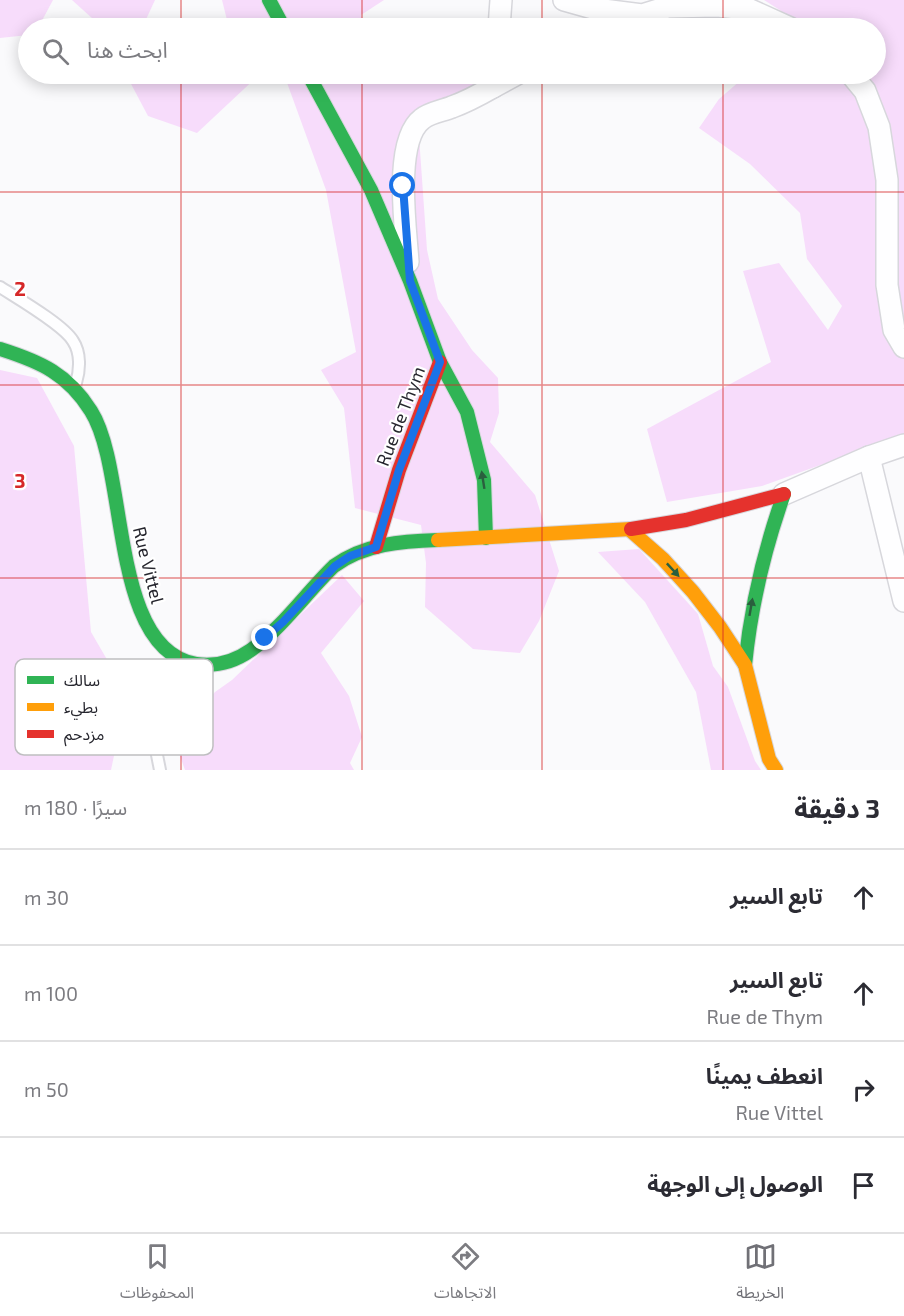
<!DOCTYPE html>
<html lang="ar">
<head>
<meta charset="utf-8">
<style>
  body { margin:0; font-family:"Exo 2","Noto Sans Arabic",sans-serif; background:#f7f7f7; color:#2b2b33; direction:rtl }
  .stop { position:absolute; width:18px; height:18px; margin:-14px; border:4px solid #1a73e8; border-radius:50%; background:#fff }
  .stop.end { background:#1a73e8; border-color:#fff; box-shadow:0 2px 6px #0008 }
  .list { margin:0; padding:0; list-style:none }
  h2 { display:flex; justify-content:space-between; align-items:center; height:78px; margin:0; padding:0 24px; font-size:26px }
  h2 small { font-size:20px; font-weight:400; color:#7c7c81 }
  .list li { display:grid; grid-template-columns:39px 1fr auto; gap:18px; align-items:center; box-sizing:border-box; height:96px; padding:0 24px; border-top:2px solid #e1e1e2 }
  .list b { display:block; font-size:22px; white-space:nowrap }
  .list p { margin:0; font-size:20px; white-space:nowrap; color:#7c7c81 }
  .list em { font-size:20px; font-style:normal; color:#7c7c81 }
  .icon { flex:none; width:33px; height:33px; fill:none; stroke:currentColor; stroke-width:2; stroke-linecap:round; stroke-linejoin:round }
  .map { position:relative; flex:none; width:904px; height:770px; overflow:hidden; direction:ltr }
  .search { position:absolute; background:#fff; box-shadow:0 3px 15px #0003; left:18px; right:18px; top:18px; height:66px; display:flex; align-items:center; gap:15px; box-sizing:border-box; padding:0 21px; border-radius:33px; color:#7c7c81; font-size:22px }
  .sheet { height:462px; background:#fff }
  nav { display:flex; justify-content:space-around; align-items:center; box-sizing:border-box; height:84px; border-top:2px solid #e1e1e2; background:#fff; font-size:16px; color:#7c7c81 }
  nav a { display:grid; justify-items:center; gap:3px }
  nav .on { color:#707076 }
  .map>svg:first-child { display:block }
  .green { fill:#f7dcfb }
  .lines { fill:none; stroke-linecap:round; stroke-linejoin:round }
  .lane-casing { stroke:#d7d7dc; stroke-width:14 }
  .street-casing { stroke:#d7d7dc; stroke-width:24 }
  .fast-casing { stroke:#d7d7dc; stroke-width:16 }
  .slow-casing { stroke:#d7d7dc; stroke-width:16 }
  .jam-casing { stroke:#d7d7dc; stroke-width:16 }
  .lane { stroke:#fefeff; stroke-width:10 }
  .street { stroke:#fefeff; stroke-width:21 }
  .fast { stroke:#30b455; stroke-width:14 }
  .slow { stroke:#ff9f0a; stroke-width:14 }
  .jam { stroke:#e5322d; stroke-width:14 }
  .oneway { fill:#2a5f3e }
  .route { stroke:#1a73e8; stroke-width:8 }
  .grid { fill:none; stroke:#d62828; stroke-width:1.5; stroke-opacity:0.55 }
  .labels { text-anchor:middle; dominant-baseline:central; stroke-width:4.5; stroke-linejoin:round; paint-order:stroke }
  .street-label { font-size:18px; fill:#26262e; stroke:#fff }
  .key { fill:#fff; stroke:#bebec0; stroke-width:1.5 }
  .key-label { font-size:16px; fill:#26262e }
  .grid-label { font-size:20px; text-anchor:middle; font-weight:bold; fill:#d62828; stroke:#fff; stroke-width:4.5; stroke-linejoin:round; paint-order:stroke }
</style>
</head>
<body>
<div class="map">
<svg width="904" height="770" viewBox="0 0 904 770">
  <rect width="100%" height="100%" fill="#fafafc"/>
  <!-- green -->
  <g class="green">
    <path d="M0,0H53L38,28H28V35L0,38Z"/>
    <path d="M72,0H155L142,28H103Z"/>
    <path d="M222,0H384L361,15L365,28H229Z"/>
    <path d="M764,0H904V435L762,486L667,502L647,429L771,362L743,271L779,263L828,330L842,306L807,259L800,213L750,164L699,128L719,99L748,74H876V28H808Z"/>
    <path d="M167,74H260L197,133L148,116L130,82Z"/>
    <path d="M270,74H460L475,84L418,122L427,250L438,299L472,350L498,378L499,413L490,442L535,495L559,571L539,621L520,653L473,649L425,607L426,563L421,525L355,508L344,408L321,370L356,352L326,190L286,80Z"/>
    <path d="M0,370L37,378L74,446L91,632L127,694L111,770H0Z"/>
    <path d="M639,549L698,614L713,666L728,687L755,761L761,770H711L696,692L645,602L598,552Z"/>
    <path d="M342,575L364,601L321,653L349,696L362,737L350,763L354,770H185L174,739L215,692L232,680Z"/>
  </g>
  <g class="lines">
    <!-- lane casing -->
    <g class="lane-casing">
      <g id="lane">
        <path d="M0,287C17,298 64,325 73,341C81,353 80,370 76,383"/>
        <path d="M160,770L157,755L165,702L188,663"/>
      </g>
    </g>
    <!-- street casing -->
    <g class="street-casing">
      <g id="street">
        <path d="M564,0L596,9L642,15L668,7L717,6L748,9L790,28"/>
        <path d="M499,28L501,0"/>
        <path d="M851,74L865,91L879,127L887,180V285L894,330L904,347"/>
        <path d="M493,87L517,74"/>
        <path d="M408,262C406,230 393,141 422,119C429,113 442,111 452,107C466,102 479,95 493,87L494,74"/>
        <path d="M869,457L904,601"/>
        <path d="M784,494L869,457L904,445"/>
      </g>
    </g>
    <!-- fast casing -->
    <g class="fast-casing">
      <g id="fast">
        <path d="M269,0L284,28"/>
        <path d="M308,74L371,190L410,281L440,362L467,412L484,480L486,538"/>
        <path d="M0,349C41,362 68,374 91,411C129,471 109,649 196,664C216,667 234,662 251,650C283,627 306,593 334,566C364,544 402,541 438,540"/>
        <path d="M745,665C751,606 764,550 784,494"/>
      </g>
    </g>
    <!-- slow casing -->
    <g class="slow-casing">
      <g id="slow">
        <path d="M630,530L663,559L693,592L720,627L745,665L769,759L776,770"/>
        <path d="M438,540L631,529"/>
      </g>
    </g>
    <!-- jam casing -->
    <g class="jam-casing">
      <g id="jam">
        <path d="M631,529L686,520L784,494"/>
        <path d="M376,547L399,470L440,362"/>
      </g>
    </g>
    <!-- lane -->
    <use href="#lane" class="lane"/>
    <!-- street -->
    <use href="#street" class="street"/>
    <!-- fast -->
    <use href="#fast" class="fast"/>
    <!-- slow -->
    <use href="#slow" class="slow"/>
    <!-- jam -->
    <use href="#jam" class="jam"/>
  </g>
  <!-- one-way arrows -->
  <defs><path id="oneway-solid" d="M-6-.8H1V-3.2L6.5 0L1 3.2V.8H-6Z" transform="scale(1.5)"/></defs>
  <g class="oneway">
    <use href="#oneway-solid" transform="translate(483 480) rotate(-99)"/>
    <use href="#oneway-solid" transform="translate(673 570) rotate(47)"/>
    <use href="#oneway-solid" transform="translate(751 607) rotate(-80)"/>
  </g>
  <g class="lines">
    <!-- route -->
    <path class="route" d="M265,638L283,622L335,566L350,556L376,547L399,470L440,362L410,281L403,186"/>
  </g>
  <!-- grid -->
  <path class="grid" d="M181,0V28M362,0V28M542,0V28M723,0V28M181,74V770M362,74V770M542,74V770M723,74V770M0,192H904M0,385H904M0,578H904"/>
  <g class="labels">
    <!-- street labels -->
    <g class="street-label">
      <text transform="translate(400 416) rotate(-69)">Rue de Thym</text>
      <text transform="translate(149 565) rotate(76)">Rue Vittel</text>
    </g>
  </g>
  <!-- legend -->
  <rect x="15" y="659" width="198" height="96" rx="9" class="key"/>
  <rect x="27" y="676" width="27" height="8" fill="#30b455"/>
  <rect x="27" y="703" width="27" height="8" fill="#ff9f0a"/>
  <rect x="27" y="730" width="27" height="8" fill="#e5322d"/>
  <g class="key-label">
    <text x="64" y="686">سالك</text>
    <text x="64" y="713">بطيء</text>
    <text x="64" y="740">مزدحم</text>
  </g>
  <g class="grid-label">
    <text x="20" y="296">2</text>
    <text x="20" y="488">3</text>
  </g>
</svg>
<div class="stop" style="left:403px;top:186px"></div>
<div class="stop end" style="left:265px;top:638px"></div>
<div class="search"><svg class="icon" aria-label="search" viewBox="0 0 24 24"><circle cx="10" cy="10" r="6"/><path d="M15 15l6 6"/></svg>ابحث هنا</div>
</div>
<section class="sheet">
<h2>3 دقيقة<small>سيرًا · 180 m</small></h2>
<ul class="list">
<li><svg class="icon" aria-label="ahead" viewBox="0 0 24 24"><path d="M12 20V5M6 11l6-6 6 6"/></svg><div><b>تابع السير</b></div><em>30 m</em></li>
<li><svg class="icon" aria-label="ahead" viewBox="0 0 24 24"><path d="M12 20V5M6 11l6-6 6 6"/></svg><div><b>تابع السير</b><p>Rue de Thym</p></div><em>100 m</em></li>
<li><svg class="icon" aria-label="right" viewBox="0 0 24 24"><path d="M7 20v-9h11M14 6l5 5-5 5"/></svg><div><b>انعطف يمينًا</b><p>Rue Vittel</p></div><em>50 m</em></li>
<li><svg class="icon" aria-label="arrive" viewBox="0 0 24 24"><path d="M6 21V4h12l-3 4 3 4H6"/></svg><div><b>الوصول إلى الوجهة</b></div></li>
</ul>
</section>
<nav>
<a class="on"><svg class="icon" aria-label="map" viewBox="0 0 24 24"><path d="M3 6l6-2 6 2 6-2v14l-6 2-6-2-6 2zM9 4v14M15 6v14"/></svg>الخريطة</a>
<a><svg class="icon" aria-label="directions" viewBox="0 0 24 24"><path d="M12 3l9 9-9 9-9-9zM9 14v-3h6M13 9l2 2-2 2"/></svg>الاتجاهات</a>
<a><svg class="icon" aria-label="saved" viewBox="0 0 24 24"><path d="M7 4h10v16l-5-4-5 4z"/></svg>المحفوظات</a>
</nav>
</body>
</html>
